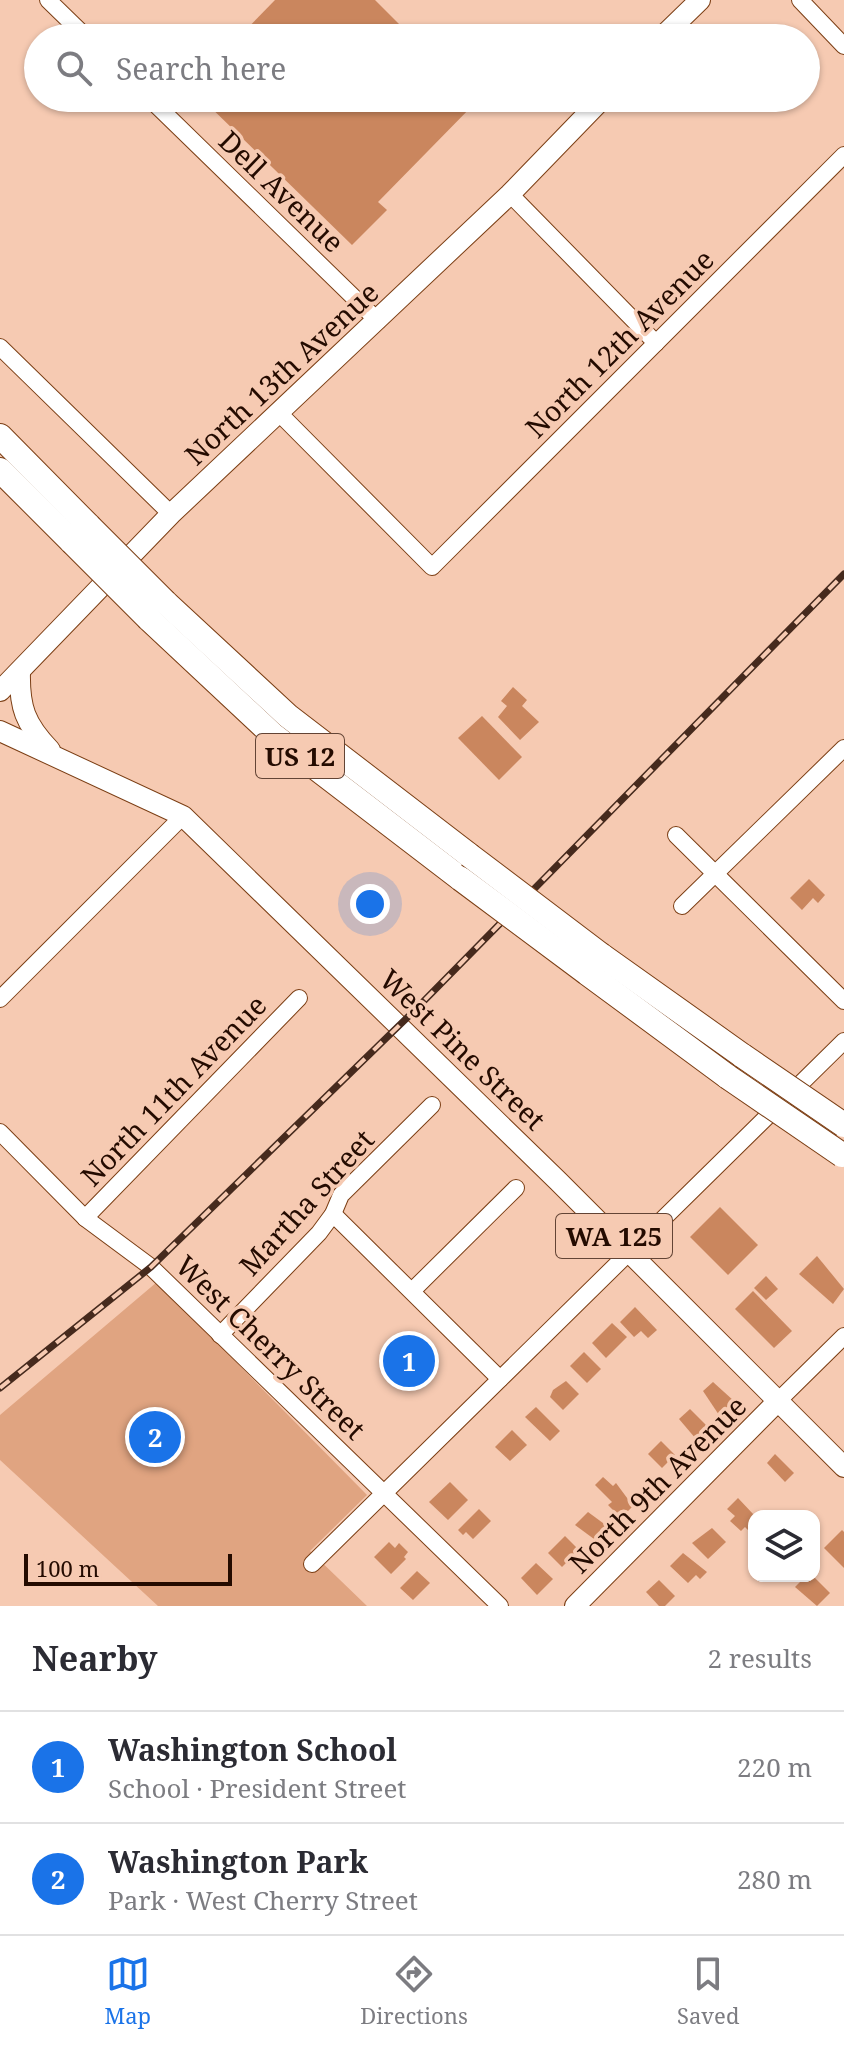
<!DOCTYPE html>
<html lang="en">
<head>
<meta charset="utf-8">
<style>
  body { margin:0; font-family:"Noto Serif",serif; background:#f2f2f3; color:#2b2b33 }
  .controls { position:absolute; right:24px; bottom:24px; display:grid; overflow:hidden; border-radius:16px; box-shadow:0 2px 6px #0004 }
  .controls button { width:72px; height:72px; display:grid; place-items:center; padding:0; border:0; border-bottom:2px solid #e1e1e2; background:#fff; color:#2b2b33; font:40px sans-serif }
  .scale { position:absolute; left:24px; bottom:20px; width:208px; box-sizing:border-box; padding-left:8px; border:4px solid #240b00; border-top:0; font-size:22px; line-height:28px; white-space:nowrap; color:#240b00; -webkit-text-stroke:6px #f6cab2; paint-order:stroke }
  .you { position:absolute; left:370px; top:904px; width:28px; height:28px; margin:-20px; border:6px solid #fff; border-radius:50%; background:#1a73e8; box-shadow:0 0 0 12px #1a73e833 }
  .badge { display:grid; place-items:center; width:52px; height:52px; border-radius:50%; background:#1a73e8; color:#fff; font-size:26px; font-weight:700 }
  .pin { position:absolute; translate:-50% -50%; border:4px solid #fff; box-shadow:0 2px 8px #0006 }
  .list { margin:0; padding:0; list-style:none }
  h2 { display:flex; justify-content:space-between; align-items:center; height:104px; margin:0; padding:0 32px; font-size:34px }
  h2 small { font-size:26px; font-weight:400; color:#7c7c81 }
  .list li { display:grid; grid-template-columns:52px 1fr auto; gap:24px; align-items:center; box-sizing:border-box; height:112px; padding:0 32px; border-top:2px solid #e1e1e2 }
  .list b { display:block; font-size:30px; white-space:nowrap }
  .list p { margin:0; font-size:26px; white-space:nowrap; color:#7c7c81 }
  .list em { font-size:26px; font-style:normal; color:#7c7c81 }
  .icon { flex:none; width:44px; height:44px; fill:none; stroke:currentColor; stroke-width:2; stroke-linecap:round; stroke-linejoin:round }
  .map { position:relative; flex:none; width:844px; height:1606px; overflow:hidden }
  .search { position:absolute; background:#fff; box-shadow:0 2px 6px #0004; left:24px; right:24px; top:24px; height:88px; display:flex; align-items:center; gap:20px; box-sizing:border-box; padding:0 28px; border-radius:44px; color:#7c7c81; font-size:30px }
  .sheet { height:328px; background:#fff }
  nav { display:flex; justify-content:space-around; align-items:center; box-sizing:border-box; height:112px; border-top:2px solid #e1e1e2; background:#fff; font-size:22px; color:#7c7c81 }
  nav a { display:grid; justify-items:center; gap:4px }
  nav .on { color:#1a73e8 }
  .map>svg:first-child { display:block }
  .green { fill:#e0a481 }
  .building { fill:#ca865e }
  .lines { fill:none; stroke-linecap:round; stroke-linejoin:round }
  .minor-casing { stroke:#7b3e14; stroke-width:18 }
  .major-casing { stroke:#7b3e14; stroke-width:22 }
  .highway-casing { stroke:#7b3e14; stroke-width:26 }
  .minor { stroke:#fff; stroke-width:16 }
  .major { stroke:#fff; stroke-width:20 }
  .highway { stroke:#fff; stroke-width:24 }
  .rail-casing { stroke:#462a1d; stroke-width:7 }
  .rail { stroke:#f6cab2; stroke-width:4; stroke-dasharray:12; stroke-linecap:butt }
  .highway-bridge-casing { stroke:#7b3e14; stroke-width:26; stroke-linecap:butt }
  .highway-bridge { stroke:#fff; stroke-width:24 }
  .labels { text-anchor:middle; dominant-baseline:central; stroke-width:7; stroke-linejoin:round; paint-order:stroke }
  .shield { fill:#f6cab2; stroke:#634435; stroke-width:2 }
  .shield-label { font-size:26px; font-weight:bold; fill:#240b00 }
  .street-label { font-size:28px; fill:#240b00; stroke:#f6cab2 }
</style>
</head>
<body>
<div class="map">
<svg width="844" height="1606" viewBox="0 0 844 1606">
  <rect width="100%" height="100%" fill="#f6cab2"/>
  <!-- green -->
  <path class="green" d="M157,1282L367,1495L310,1551L367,1606H158L0,1460V1415Z"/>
  <!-- building -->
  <g class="building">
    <path d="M275,0H375L413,38H238Z"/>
    <path d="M201,98H473L477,101L378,202L387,210L352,245Z"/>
    <path d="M513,687L527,700L522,706L539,722L520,740L498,717L507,706L501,701Z"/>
    <path d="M482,716L522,757L499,780L458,738Z"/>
    <path d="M809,879L825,895L818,903L813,898L802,910L790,898Z"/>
    <path d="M720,1207L758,1245L728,1275L690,1237Z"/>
    <path d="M817,1256L844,1289L833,1304L799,1274Z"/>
    <path d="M766,1276L778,1289L766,1300L754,1288Z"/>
    <path d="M753,1291L792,1331L774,1348L735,1309Z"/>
    <path d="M635,1307L657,1330L648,1338L641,1331L634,1337L620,1322Z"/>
    <path d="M612,1323L627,1337L606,1358L592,1343Z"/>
    <path d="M584,1352L601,1369L587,1383L570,1366Z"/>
    <path d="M566,1381L579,1394L563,1410L550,1397L553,1390Z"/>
    <path d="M713,1382L734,1401L719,1415L703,1391Z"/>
    <path d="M536,1407L560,1431L550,1441L525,1417Z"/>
    <path d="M690,1409L708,1427L696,1439L679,1419Z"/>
    <path d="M512,1430L527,1445L510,1461L495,1447Z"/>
    <path d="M661,1441L675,1455L662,1468L648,1454Z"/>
    <path d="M775,1454L794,1473L785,1482L767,1463Z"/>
    <path d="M603,1477L613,1486L616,1483L633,1506L621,1518L608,1505L612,1502L595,1485Z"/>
    <path d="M450,1482L468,1500L448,1520L429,1502Z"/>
    <path d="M738,1498L754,1515L751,1533L745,1527L741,1531L730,1521L735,1516L727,1509Z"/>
    <path d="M479,1509L491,1521L473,1539L466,1532L463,1535L458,1530Z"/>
    <path d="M588,1512L607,1526L594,1539L575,1525Z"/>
    <path d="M712,1528L726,1542L708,1559L692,1543Z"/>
    <path d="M842,1530L844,1532V1568L824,1548Z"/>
    <path d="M565,1536L579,1550L562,1567L548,1553Z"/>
    <path d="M389,1542L395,1548L399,1543L408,1552L404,1557L406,1559L391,1574L374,1557Z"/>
    <path d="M683,1553L707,1572L700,1579L696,1575L688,1583L670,1566Z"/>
    <path d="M536,1563L553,1579L537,1595L521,1578Z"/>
    <path d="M417,1571L430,1583L413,1600L400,1588Z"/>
    <path d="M806,1576H813L830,1593L817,1606L795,1587Z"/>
    <path d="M659,1580L675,1596L665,1606H659L646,1592Z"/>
  </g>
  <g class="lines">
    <!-- minor casing -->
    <g class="minor-casing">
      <g id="minor">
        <path d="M48,0L87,38"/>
        <path d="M800,0L844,46"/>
        <path d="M149,98L378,321"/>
        <path d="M510,194L656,343"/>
        <path d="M0,347L171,514"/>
        <path d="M278,412L432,567L844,155"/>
        <path d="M676,835L844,1001"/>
        <path d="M682,906L844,748"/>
        <path d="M0,999L183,816"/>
        <path d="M0,1132L85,1218L151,1267L500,1606"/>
        <path d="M333,1214L500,1379"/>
        <path d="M85,1218L299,998"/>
        <path d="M413,1290L516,1188"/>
        <path d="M220,1335L319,1233L333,1214L341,1195L432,1105"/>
        <path d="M778,1401L844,1336"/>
        <path d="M312,1564L844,1041"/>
      </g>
    </g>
    <!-- major casing -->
    <g class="major-casing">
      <g id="major">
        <path d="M661,38L700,0"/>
        <path d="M20,671C19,707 25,724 50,750"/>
        <path d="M0,691L171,514L510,194L603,98"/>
        <path d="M0,731L183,816L558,1181L844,1467"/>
        <path d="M575,1606L778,1401"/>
      </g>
    </g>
    <!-- highway casing -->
    <g class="highway-casing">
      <g id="highway">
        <path d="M0,436L89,526"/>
        <path d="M0,470L72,542"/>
        <path d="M165,602L288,716L469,855"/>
        <path d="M149,619L273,735L461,879"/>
        <path d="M601,955L743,1056"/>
        <path d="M587,973L728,1077"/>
      </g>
    </g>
    <!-- minor -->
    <use href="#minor" class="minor"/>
    <!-- major -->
    <use href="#major" class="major"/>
    <!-- highway -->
    <use href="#highway" class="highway"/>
    <!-- rail casing -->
    <g class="rail-casing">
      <path id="rail" d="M0,1388L151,1267L414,1011L844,574"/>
    </g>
    <!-- rail -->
    <use href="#rail" class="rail"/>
    <!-- highway-bridge casing -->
    <g class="highway-bridge-casing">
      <g id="highway-bridge">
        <path d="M89,526L165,602"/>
        <path d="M72,542L149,619"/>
        <path d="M469,855L601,955"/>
        <path d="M461,879L587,973"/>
        <path d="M743,1056L844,1125"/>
        <path d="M728,1077L842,1155"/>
      </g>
    </g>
    <!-- highway-bridge -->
    <use href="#highway-bridge" class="highway-bridge"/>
  </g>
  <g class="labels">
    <!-- shield labels -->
    <g class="shield">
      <rect x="256" y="734" width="88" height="44" rx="6"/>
      <rect x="556" y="1214" width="116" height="44" rx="6"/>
    </g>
    <g class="shield-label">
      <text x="300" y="756">US 12</text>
      <text x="614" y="1236">WA 125</text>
    </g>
    <!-- street labels -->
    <g class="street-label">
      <text transform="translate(282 191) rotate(44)">Dell Avenue</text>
      <text transform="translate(619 343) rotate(-45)">North 12th Avenue</text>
      <text transform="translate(281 373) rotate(-43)">North 13th Avenue</text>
      <text transform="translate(463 1049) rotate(44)">West Pine Street</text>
      <text transform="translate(173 1090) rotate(-46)">North 11th Avenue</text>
      <text transform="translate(306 1202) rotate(-48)">Martha Street</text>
      <text transform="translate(271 1347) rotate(44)">West Cherry Street</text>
      <text transform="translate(657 1484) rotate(-45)">North 9th Avenue</text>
    </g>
  </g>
</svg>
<div class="controls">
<button><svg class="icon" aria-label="layers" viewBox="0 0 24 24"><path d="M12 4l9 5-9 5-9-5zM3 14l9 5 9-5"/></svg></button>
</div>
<div class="scale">100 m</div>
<div class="you"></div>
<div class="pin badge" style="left:409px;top:1361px">1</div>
<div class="pin badge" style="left:155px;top:1437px">2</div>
<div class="search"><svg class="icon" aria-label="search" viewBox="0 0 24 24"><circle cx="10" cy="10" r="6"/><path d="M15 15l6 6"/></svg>Search here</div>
</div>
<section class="sheet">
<h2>Nearby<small>2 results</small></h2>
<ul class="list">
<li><span class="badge">1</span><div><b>Washington School</b><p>School · President Street</p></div><em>220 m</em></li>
<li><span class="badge">2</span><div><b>Washington Park</b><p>Park · West Cherry Street</p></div><em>280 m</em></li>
</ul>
</section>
<nav>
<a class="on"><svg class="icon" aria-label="map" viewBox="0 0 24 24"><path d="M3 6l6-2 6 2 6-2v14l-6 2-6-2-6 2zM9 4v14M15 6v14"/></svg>Map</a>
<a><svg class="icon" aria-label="directions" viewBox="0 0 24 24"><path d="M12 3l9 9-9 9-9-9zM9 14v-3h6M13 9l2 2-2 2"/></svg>Directions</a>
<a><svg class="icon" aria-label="saved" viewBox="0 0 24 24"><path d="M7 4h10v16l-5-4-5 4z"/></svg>Saved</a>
</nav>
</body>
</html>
